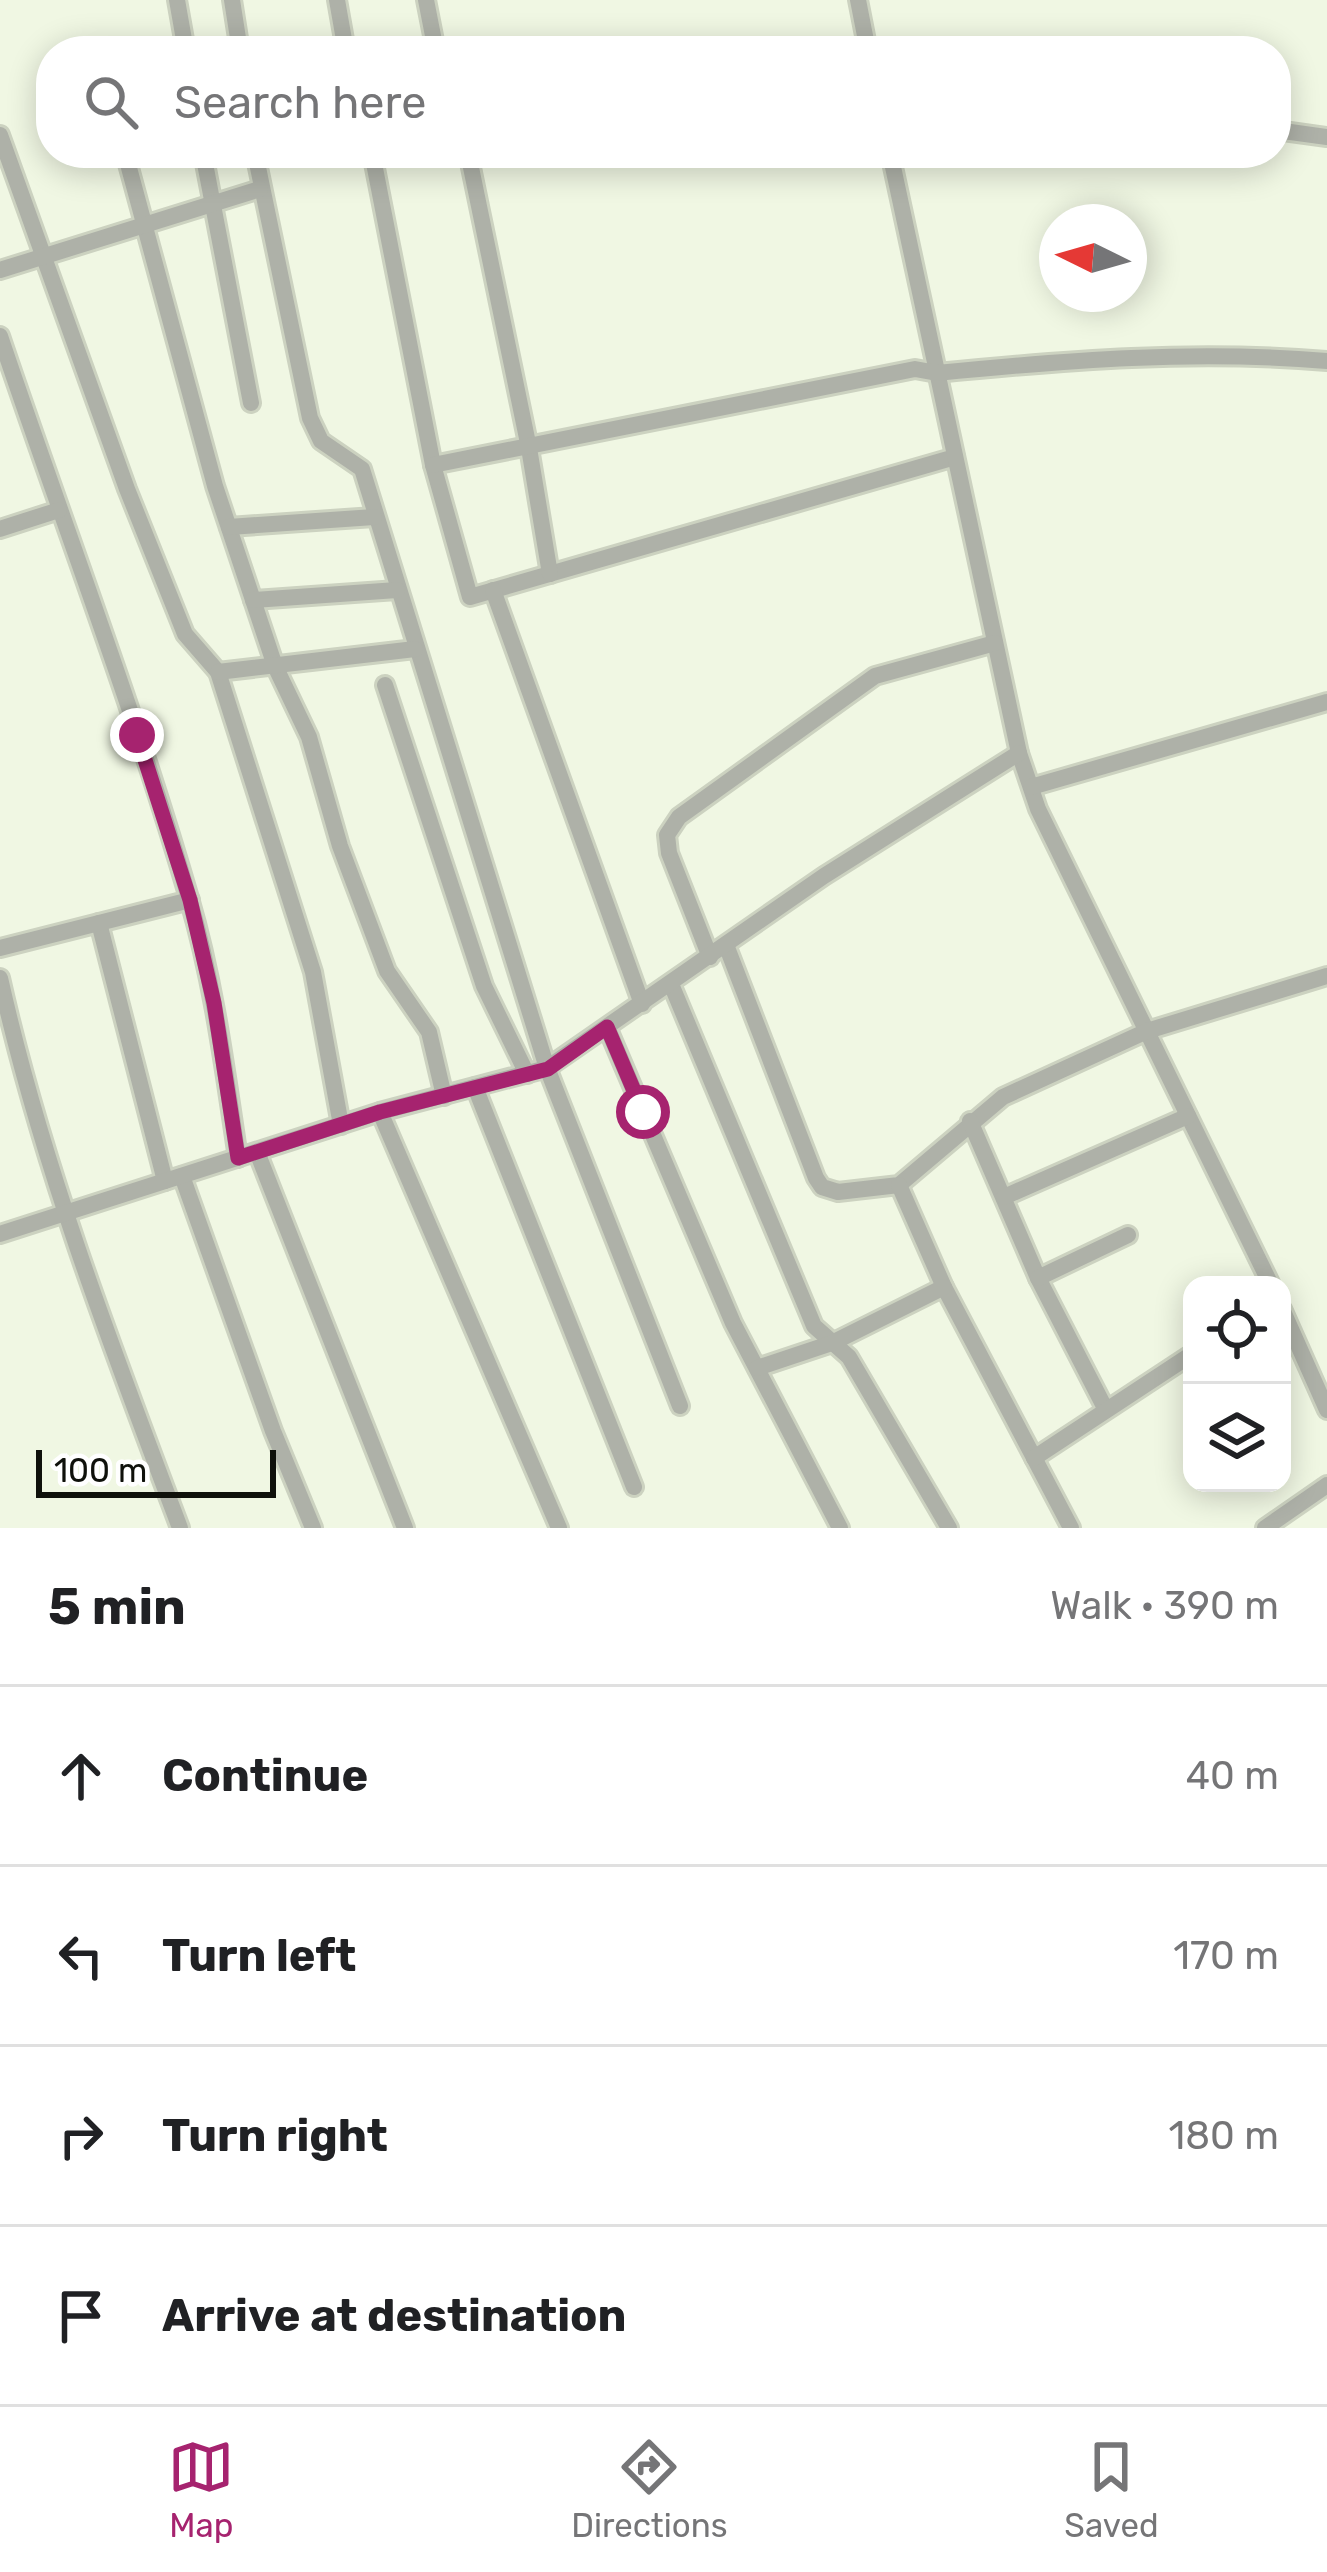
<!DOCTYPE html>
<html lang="en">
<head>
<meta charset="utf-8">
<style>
  body { margin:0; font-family:Rubik,sans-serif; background:#f6f6f6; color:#202124 }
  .controls { position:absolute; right:36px; bottom:36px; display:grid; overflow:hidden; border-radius:24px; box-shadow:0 6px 30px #0003 }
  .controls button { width:108px; height:108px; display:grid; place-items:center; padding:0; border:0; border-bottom:3px solid #e0e0e0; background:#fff; color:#202124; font:60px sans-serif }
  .compass { position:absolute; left:1039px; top:204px; width:108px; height:108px; border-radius:50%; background:#fff; box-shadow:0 6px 30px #0003; rotate:275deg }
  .scale { position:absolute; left:36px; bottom:30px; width:240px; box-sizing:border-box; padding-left:12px; border:6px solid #0f110b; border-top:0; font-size:33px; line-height:42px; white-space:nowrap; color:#0f110b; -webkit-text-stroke:9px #fff; paint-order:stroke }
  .stop { position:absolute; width:36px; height:36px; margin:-27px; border:9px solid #a6236f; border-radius:50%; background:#fff }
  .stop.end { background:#a6236f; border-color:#fff; box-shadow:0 3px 12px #0008 }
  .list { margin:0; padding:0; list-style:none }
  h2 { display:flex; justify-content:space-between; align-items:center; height:156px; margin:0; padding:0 48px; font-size:51px }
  h2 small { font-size:39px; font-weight:400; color:#757577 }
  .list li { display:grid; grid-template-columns:78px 1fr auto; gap:36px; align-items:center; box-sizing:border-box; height:180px; padding:0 48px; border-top:3px solid #e0e0e0 }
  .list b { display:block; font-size:45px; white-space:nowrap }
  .list em { font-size:39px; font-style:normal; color:#757577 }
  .icon { flex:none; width:66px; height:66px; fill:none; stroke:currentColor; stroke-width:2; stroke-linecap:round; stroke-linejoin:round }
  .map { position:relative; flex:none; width:1327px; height:1528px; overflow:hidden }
  .search { position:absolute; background:#fff; box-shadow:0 6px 30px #0003; left:36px; right:36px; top:36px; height:132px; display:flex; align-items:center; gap:30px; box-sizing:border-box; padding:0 42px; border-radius:48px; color:#757577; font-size:45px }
  .sheet { height:876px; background:#fff }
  nav { display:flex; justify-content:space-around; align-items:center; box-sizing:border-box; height:168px; border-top:3px solid #e0e0e0; background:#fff; font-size:33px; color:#757577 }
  nav a { display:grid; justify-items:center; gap:6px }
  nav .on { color:#a6236f }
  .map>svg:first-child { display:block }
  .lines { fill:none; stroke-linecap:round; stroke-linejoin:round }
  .street-casing { stroke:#ccd2c0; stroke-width:22 }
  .street { stroke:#aeb1a8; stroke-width:16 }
  .route { stroke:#a6236f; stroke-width:15 }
</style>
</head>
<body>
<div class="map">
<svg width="1327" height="1528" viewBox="0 0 1327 1528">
  <rect width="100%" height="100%" fill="#f0f7e3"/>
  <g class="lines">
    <!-- street casing -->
    <g class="street-casing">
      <g id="street">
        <path d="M177,0L186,51"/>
        <path d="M232,0L240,51"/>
        <path d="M337,0L346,51"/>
        <path d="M426,0L436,51"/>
        <path d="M858,0L868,51"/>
        <path d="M1276,130L1327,137"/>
        <path d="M0,135L127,489L185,634L218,672L313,972L341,1125"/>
        <path d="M125,153L215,486L275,666L309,737L340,846L387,971L429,1032L444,1096"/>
        <path d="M203,153L251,403"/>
        <path d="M255,153L310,418L321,441L362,469L547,1068L680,1406"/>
        <path d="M372,153L433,465L470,597L955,457"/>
        <path d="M468,153L529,448L550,574"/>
        <path d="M890,153L1019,753L1038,809L1271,1285"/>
        <path d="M0,270L260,189"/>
        <path d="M0,336C63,523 134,708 189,898C214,983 225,1071 238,1158"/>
        <path d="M433,465L915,369L937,373C1069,360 1194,350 1327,361"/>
        <path d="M229,527L374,517"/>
        <path d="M0,529L59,510"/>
        <path d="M493,590L642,1004"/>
        <path d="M253,600L397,590"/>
        <path d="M218,672L415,649"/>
        <path d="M385,685L484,986L527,1074"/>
        <path d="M1031,787L1327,702"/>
        <path d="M99,923L165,1181"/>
        <path d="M726,945L816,1178L822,1187L838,1192L899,1185L1003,1097L1147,1031L1327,976"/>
        <path d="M0,948L190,900"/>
        <path d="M710,957L669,853L667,835L679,817L875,676L995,643"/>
        <path d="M0,978C42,1166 112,1348 180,1528"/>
        <path d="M671,984L814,1326L849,1357L949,1528"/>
        <path d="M607,1027L733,1323L840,1528"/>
        <path d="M475,1087L634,1487"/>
        <path d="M380,1112L559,1528"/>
        <path d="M970,1121L1038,1278L1106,1410"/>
        <path d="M257,1152L405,1528"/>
        <path d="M182,1176L273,1431L313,1528"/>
        <path d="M899,1185L944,1287L1071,1528"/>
        <path d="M1004,1197L1188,1116"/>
        <path d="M0,1234L380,1112L547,1068L824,876L1019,753"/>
        <path d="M1038,1278L1128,1235"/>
        <path d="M1282,1309L1327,1410"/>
        <path d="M757,1368L832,1343L944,1287"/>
        <path d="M1034,1458L1192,1354"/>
        <path d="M1265,1528L1327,1485"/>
      </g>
    </g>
    <!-- street -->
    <use href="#street" class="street"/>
  </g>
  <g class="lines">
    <!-- route -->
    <path class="route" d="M137,735L190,900L214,1003L238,1158L380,1112L548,1069L607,1027L643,1112"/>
  </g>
</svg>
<div class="controls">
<button><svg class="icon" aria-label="locate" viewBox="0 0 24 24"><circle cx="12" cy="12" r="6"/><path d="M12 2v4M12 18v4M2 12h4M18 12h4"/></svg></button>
<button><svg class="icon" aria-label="layers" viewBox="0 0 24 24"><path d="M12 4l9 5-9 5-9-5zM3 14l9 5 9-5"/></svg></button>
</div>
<svg class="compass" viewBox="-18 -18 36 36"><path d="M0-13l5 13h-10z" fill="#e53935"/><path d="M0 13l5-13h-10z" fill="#757577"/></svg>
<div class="scale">100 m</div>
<div class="stop" style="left:643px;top:1112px"></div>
<div class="stop end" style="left:137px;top:735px"></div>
<div class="search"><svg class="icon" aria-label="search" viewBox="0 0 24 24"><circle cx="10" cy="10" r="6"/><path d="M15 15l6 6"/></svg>Search here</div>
</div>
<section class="sheet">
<h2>5 min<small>Walk · 390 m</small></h2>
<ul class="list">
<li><svg class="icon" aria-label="ahead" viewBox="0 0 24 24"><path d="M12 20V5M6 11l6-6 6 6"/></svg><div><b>Continue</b></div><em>40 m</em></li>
<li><svg class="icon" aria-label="left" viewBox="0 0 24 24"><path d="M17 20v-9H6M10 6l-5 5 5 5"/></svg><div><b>Turn left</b></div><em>170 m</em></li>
<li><svg class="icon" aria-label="right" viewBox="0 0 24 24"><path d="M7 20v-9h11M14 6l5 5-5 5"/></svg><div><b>Turn right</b></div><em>180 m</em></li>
<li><svg class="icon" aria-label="arrive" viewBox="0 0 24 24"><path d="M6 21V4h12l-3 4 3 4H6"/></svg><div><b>Arrive at destination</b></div></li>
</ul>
</section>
<nav>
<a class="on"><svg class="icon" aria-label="map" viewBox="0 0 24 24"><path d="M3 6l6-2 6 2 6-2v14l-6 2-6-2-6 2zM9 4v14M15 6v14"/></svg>Map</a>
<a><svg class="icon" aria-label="directions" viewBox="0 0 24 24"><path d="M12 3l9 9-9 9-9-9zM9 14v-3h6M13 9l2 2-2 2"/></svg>Directions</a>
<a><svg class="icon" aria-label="saved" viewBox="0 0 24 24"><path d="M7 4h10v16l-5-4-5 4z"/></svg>Saved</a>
</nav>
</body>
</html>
